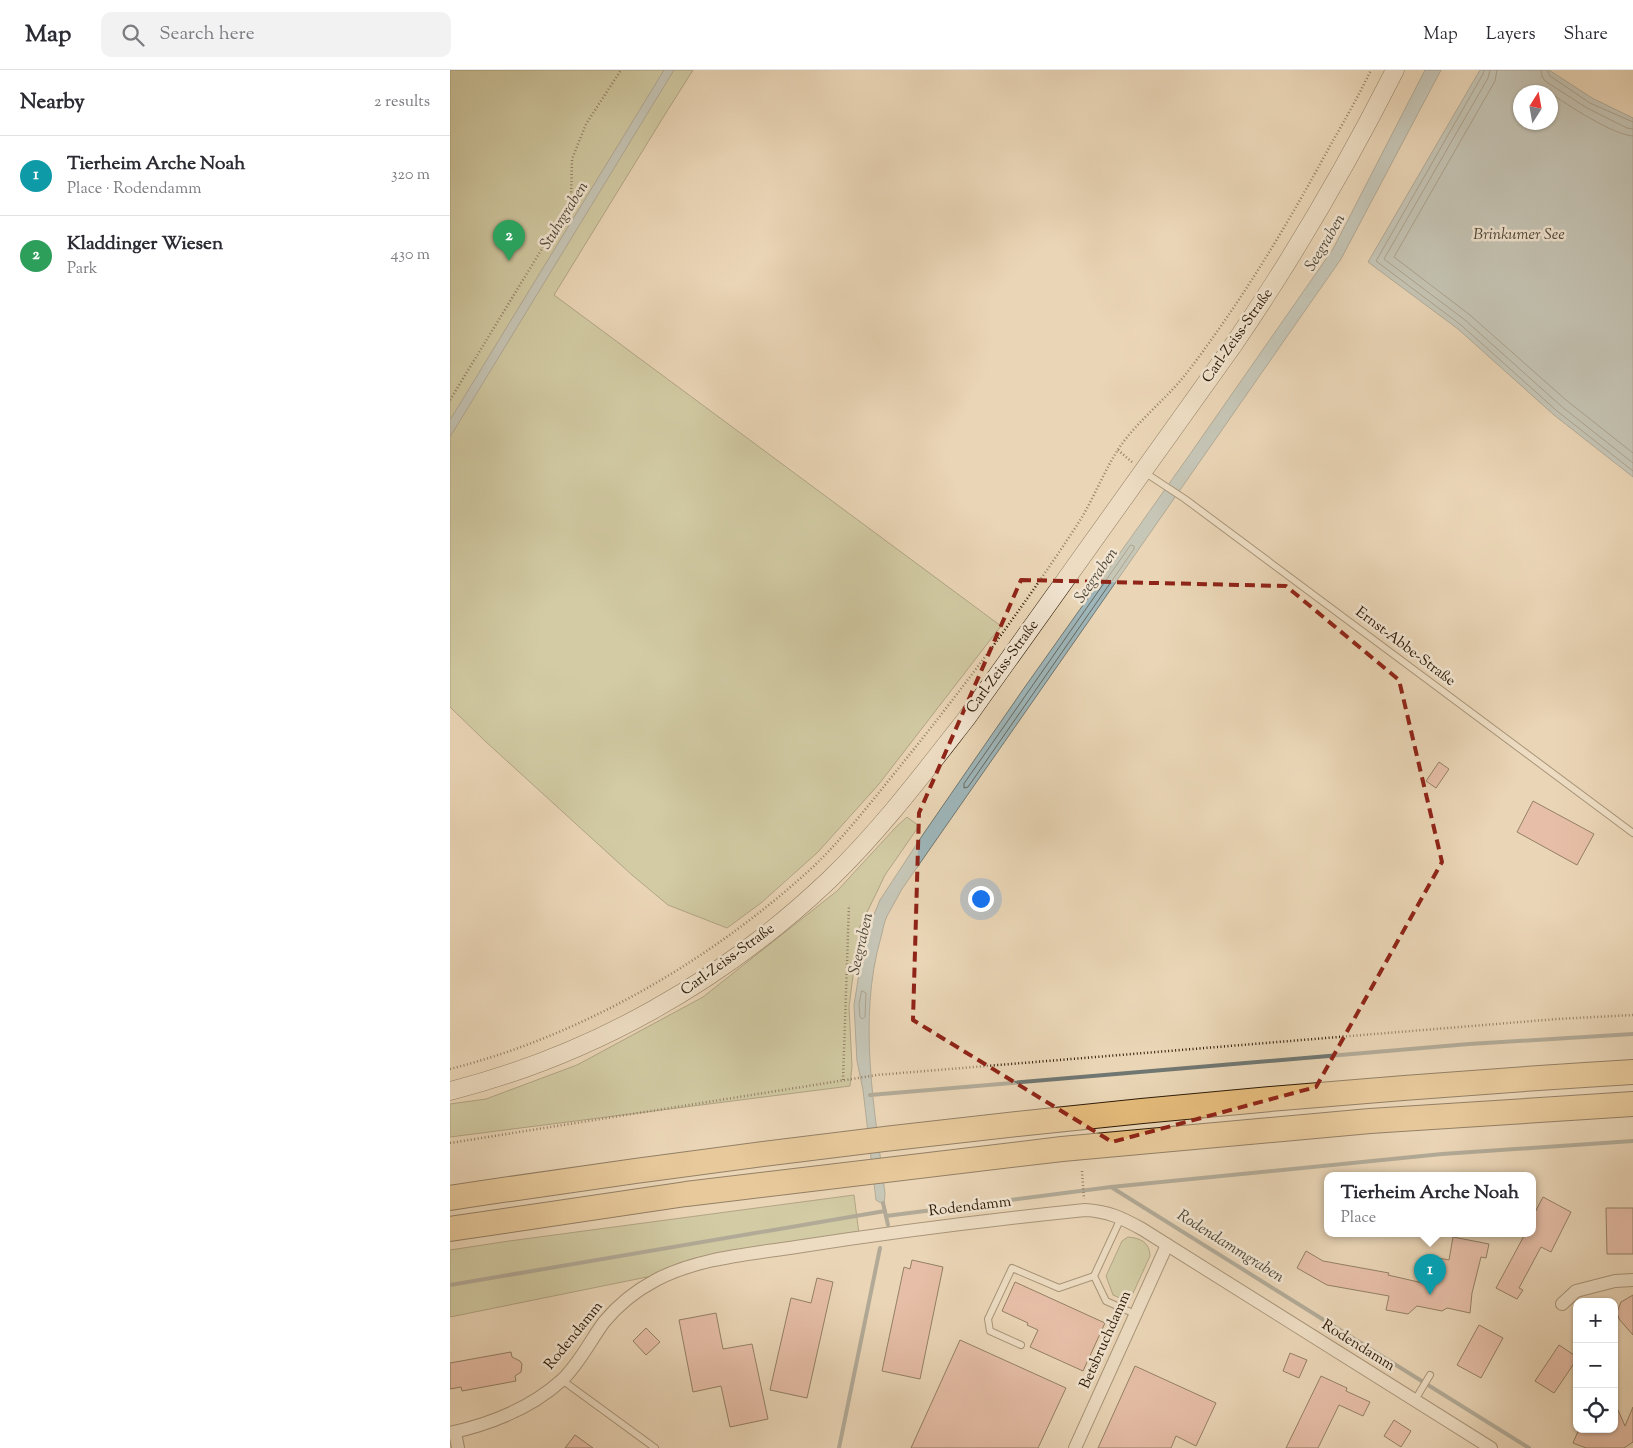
<!DOCTYPE html>
<html lang="en">
<head>
<meta charset="utf-8">
<style>
  body { margin:0; font-family:"Sorts Mill Goudy",serif; background:#f2f2f3; color:#2b2b33 }
  .controls { position:absolute; right:15px; bottom:15px; display:grid; overflow:hidden; border-radius:10px; box-shadow:0 1px 4px #0004 }
  .controls button { width:45px; height:45px; display:grid; place-items:center; padding:0; border:0; border-bottom:1px solid #e1e1e2; background:#fff; color:#2b2b33; font:25px sans-serif }
  .compass { position:absolute; left:1063px; top:15px; width:45px; height:45px; border-radius:50%; background:#fff; box-shadow:0 1px 4px #0004; rotate:11deg }
  .you { position:absolute; left:530px; top:828px; width:18px; height:18px; margin:-12px; border:4px solid #fff; border-radius:50%; background:#1a73e8; box-shadow:0 0 0 8px #1a73e833 }
  .badge { display:grid; place-items:center; width:32px; height:32px; border-radius:50%; background:#7c3aed; color:#fff; font-size:16px; font-weight:700 }
  .pin { position:absolute; translate:-50% -41px; filter:drop-shadow(0 1px 2px #0008) }
  .pin::after { content:''; position:absolute; top:26px; width:18px; height:15px; background:inherit; clip-path:polygon(0 0,100% 0,50% 100%) }
  .popup { position:absolute; left:874px; top:1102px; width:212px; height:65px; box-sizing:border-box; display:grid; place-content:center; border-radius:10px; background:#fff; filter:drop-shadow(0 1px 4px #0005); font-size:16px; white-space:nowrap; color:#7c7c81 }
  .popup b { font-size:19px; color:#2b2b33 }
  .popup::after { content:''; position:absolute; left:50%; top:100%; margin-left:-10px; border:10px solid transparent; border-top-color:#fff }
  .list { margin:0; padding:0; list-style:none }
  h2 { display:flex; justify-content:space-between; align-items:center; height:65px; margin:0; padding:0 20px; font-size:21px }
  h2 small { font-size:16px; font-weight:400; color:#7c7c81 }
  .list li { display:grid; grid-template-columns:32px 1fr auto; gap:15px; align-items:center; box-sizing:border-box; height:80px; padding:0 20px; border-top:1px solid #e1e1e2 }
  .list b { display:block; font-size:19px; white-space:nowrap }
  .list p { margin:0; font-size:16px; white-space:nowrap; color:#7c7c81 }
  .list em { font-size:16px; font-style:normal; color:#7c7c81 }
  .icon { flex:none; width:28px; height:28px; fill:none; stroke:currentColor; stroke-width:2; stroke-linecap:round; stroke-linejoin:round }
  .map { position:relative; flex:none; width:1183px; height:1378px; overflow:hidden }
  header { display:flex; align-items:center; gap:30px; box-sizing:border-box; height:70px; padding:0 25px; background:#fff; border-bottom:1px solid #e1e1e2 }
  header strong { font-size:24px }
  nav { display:flex; gap:28px; margin-inline-start:auto; font-size:18px }
  .search { width:350px; height:45px; background:#f2f2f3; display:flex; align-items:center; gap:12px; box-sizing:border-box; padding:0 18px; border-radius:10px; color:#7c7c81; font-size:19px }
  main { display:flex }
  aside { flex:1; background:#fff }
  .map>svg:first-child { display:block }
  .green { fill:#b5be8f; stroke:#706c4a }
  .water { fill:#9eb6ba; stroke:#707772; fill-rule:evenodd }
  .lines { fill:none; stroke-linecap:round; stroke-linejoin:round }
  .shore { stroke:#656860; stroke-width:1 }
  .stream { stroke:#707772; stroke-width:4 }
  .building { fill:#e4a497; stroke:#2c1905 }
  .service-casing { stroke:#5c4831; stroke-width:8 }
  .minor-casing { stroke:#5c4831; stroke-width:14 }
  .secondary-casing { stroke:#2c1905; stroke-width:19 }
  .motorway-casing { stroke:#2c1905; stroke-width:26 }
  .path { stroke:#2c1905; stroke-width:2.5; stroke-dasharray:1 2.5; stroke-linecap:butt }
  .service { stroke:#f1e4d0; stroke-width:6 }
  .minor { stroke:#f1e4d0; stroke-width:12 }
  .secondary { stroke:#f1e4d0; stroke-width:18 }
  .motorway { stroke:#e5bb7b; stroke-width:24 }
  .marked { fill:none; stroke:#8f2418; stroke-width:4; stroke-dasharray:10 6; stroke-linejoin:round }
  .labels { text-anchor:middle; dominant-baseline:central; stroke-width:5; stroke-linejoin:round; paint-order:stroke }
  .street-label { font-size:15px; fill:#2c1905; stroke:#f1e4d0 }
  .water-label { font-size:16px; font-style:italic; fill:#4e483b; stroke:#f1e4d0 }
</style>
</head>
<body>
<header>
<strong>Map</strong>
<div class="search"><svg class="icon" aria-label="search" viewBox="0 0 24 24"><circle cx="10" cy="10" r="6"/><path d="M15 15l6 6"/></svg>Search here</div>
<nav><a>Map</a><a>Layers</a><a>Share</a></nav>
</header>
<main>
<aside>
<h2>Nearby<small>2 results</small></h2>
<ul class="list">
<li><span class="badge" style="background:#0f9aa8">1</span><div><b>Tierheim Arche Noah</b><p>Place · Rodendamm</p></div><em>320 m</em></li>
<li><span class="badge" style="background:#2e9e5b">2</span><div><b>Kladdinger Wiesen</b><p>Park</p></div><em>430 m</em></li>
</ul>
</aside>
<div class="map">
<svg width="1183" height="1378" viewBox="0 0 1183 1378">
  <rect width="100%" height="100%" fill="#ead6b6"/>
  <filter id="stains"><feTurbulence type="fractalNoise" baseFrequency=".004" numOctaves="4"/><feColorMatrix values="0 0 0 0 .2 0 0 0 0 .09 0 0 0 0 .02 0 0 0 .5 -.17"/></filter>
  <radialGradient id="worn" r=".72"><stop offset=".6" stop-color="#630" stop-opacity="0"/><stop offset="1" stop-color="#630" stop-opacity=".3"/></radialGradient>
  <!-- green -->
  <g class="green">
    <path d="M0,0H243L214,46L104,225L551,556L429,714L368,782L311,833L277,858L218,835L182,805L35,671L0,637Z"/>
    <path d="M457,747L469,756L435,805L409,859L399,937L402,996L400,1016L0,1067V1034L36,1029L127,995L253,927L387,821L446,757Z"/>
    <path d="M404,1125L409,1164L0,1247V1180L59,1171Z"/>
    <path d="M678,1167C691,1168 700,1173 700,1186L679,1232L663,1225L656,1206L672,1171Z"/>
  </g>
  <!-- water -->
  <g class="water">
    <path d="M214,0H224L0,367V350Z"/>
    <path d="M975,0H991L891,189L452,819C447,828 442,837 437,846C434,852 433,860 431,867C407,950 425,1040 435,1124L434,1135L426,1130L413,1020L407,991L404,935L412,885L421,852L430,830L474,763L572,621L738,387L883,179Z"/>
    <path d="M1030,0H1099L1142,28L1183,48V407L1104,345L1008,259L918,192ZM1100,22V52H1070V22Z"/>
  </g>
  <g class="lines">
    <!-- shore -->
    <g class="shore">
      <path d="M1034,0L1033,4L926,191L1011,255L1107,341L1183,401"/>
      <path d="M1040,0L1038,8L934,189L1015,250L1111,336L1183,393"/>
      <path d="M1047,0L1045,11L944,187L1020,245L1116,330L1183,383"/>
      <path d="M1091,0L1092,6L1095,11L1137,38L1177,58L1183,59"/>
      <path d="M1097,0L1100,6L1140,33L1183,52"/>
      <path d="M1100,23C1118,35 1163,65 1183,66"/>
      <path d="M681,475L684,476V479L518,717L514,718V714Z"/>
      <path d="M412,921L416,923L415,947L412,949L410,947L409,935Z"/>
    </g>
    <!-- stream -->
    <g class="stream">
      <path d="M420,1025L1019,974L1183,964"/>
      <path d="M661,1117L992,1084L1183,1071"/>
      <path d="M433,1133L438,1155"/>
      <path d="M436,1146L661,1117L1079,1378"/>
      <path d="M0,1215L435,1141"/>
      <path d="M389,1378L430,1178"/>
    </g>
  </g>
  <!-- building -->
  <g class="building">
    <path d="M989,692L999,699L986,718L976,711Z"/>
    <path d="M1083,731L1144,764L1127,795L1067,762Z"/>
    <path d="M1093,1127L1121,1142L1101,1182L1091,1177L1069,1218L1073,1220L1067,1229L1046,1218L1075,1164H1082V1148Z"/>
    <path d="M1156,1138H1183V1184H1157Z"/>
    <path d="M1003,1167L1039,1174L1036,1188L1031,1187L1022,1223L1020,1243L997,1238L992,1241L967,1236L958,1244L936,1240L939,1226L877,1215L847,1198L856,1181L873,1191L939,1203L938,1205L977,1214L983,1187L999,1190Z"/>
    <path d="M462,1190L493,1197L470,1309L432,1301L454,1197L460,1199Z"/>
    <path d="M367,1208L383,1212L357,1328L320,1320L341,1228L361,1233Z"/>
    <path d="M565,1212L655,1253L633,1301L580,1277L588,1260L577,1255L578,1253L552,1241Z"/>
    <path d="M1183,1225V1265L1169,1249L1167,1242L1171,1232Z"/>
    <path d="M266,1243L273,1279L302,1274L318,1349L280,1357L271,1316L243,1322L229,1250Z"/>
    <path d="M1029,1255L1053,1268L1031,1308L1007,1295Z"/>
    <path d="M196,1258L210,1272L196,1285L183,1271Z"/>
    <path d="M510,1270L616,1318L588,1378H461Z"/>
    <path d="M1109,1275L1127,1287V1289L1104,1323L1085,1311Z"/>
    <path d="M61,1282L62,1287L70,1291L72,1294L71,1302L65,1306L66,1311L12,1321L11,1317L0,1319V1293Z"/>
    <path d="M840,1283L857,1290L849,1308L833,1301Z"/>
    <path d="M685,1296L766,1333L746,1376L726,1366L721,1378H648Z"/>
    <path d="M871,1306L897,1318L896,1321L920,1332L913,1346L889,1335L868,1378H836Z"/>
    <path d="M1164,1331L1175,1356L1183,1337V1372L1174,1378H1136L1123,1373L1129,1359H1164Z"/>
    <path d="M944,1350L961,1361L951,1377L934,1366Z"/>
    <path d="M125,1365L143,1378H115Z"/>
  </g>
  <g class="lines">
    <!-- service casing -->
    <g class="service-casing">
      <g id="service">
        <path d="M694,402L735,429L1183,763"/>
        <path d="M671,1148L644,1206L656,1231L685,1244"/>
        <path d="M571,1275L540,1261L538,1249L562,1198L609,1218L644,1206"/>
        <path d="M112,1310L205,1378"/>
        <path d="M965,1330L980,1305"/>
      </g>
    </g>
    <!-- minor casing -->
    <g class="minor-casing">
      <g id="minor">
        <path d="M1112,1234L1126,1221L1165,1211L1183,1210"/>
        <path d="M5,1362L8,1378"/>
        <path d="M0,1363C41,1354 80,1339 112,1310C129,1294 140,1271 154,1252C168,1235 187,1220 206,1210C247,1188 301,1184 346,1177C442,1162 538,1150 635,1140C658,1141 672,1148 692,1159L1041,1378"/>
        <path d="M625,1378L717,1175"/>
      </g>
    </g>
    <!-- secondary casing -->
    <g class="secondary-casing">
      <path id="secondary" d="M0,1021C142,985 273,911 379,810C430,761 473,704 516,649L784,274C844,186 897,95 945,0"/>
    </g>
    <!-- motorway casing -->
    <g class="motorway-casing">
      <g id="motorway">
        <path d="M0,1128C392,1068 787,1026 1183,1002"/>
        <path d="M0,1159L236,1124L612,1079L920,1051L1183,1034"/>
      </g>
    </g>
    <!-- path -->
    <g class="path">
      <path d="M0,330L121,131L122,89L136,54L171,0"/>
      <path d="M668,380L682,392"/>
      <path d="M0,999C134,965 263,889 364,796C399,762 429,722 460,684C520,609 577,532 629,452C644,428 654,401 669,378C689,349 718,328 739,300C793,229 839,152 881,74C895,50 909,25 921,0"/>
      <path d="M393,1010L399,835"/>
      <path d="M0,1073L427,1005L1107,949L1183,945"/>
      <path d="M632,1101L634,1129"/>
    </g>
    <!-- service -->
    <use href="#service" class="service"/>
    <!-- minor -->
    <use href="#minor" class="minor"/>
    <!-- secondary -->
    <use href="#secondary" class="secondary"/>
    <!-- motorway -->
    <use href="#motorway" class="motorway"/>
  </g>
  <!-- marked area -->
  <path d="M0 0H1183V1378H0ZM571,510L836,516L949,610L992,792L866,1017L662,1072L463,950L469,743Z" fill="#ead6b6" fill-opacity=".55" fill-rule="evenodd"/>
  <path class="marked" d="M571,510L836,516L949,610L992,792L866,1017L662,1072L463,950L469,743Z"/>
  <g class="labels">
    <!-- street labels -->
    <g class="street-label">
      <text transform="translate(788 266) rotate(-55)">Carl-Zeiss-Straße</text>
      <text transform="translate(955 577) rotate(37)">Ernst-Abbe-Straße</text>
      <text transform="translate(553 597) rotate(-54)">Carl-Zeiss-Straße</text>
      <text transform="translate(278 890) rotate(-36)">Carl-Zeiss-Straße</text>
      <text transform="translate(520 1137) rotate(-7)">Rodendamm</text>
      <text transform="translate(124 1266) rotate(-51)">Rodendamm</text>
      <text transform="translate(656 1270) rotate(-66)">Betsbruchdamm</text>
      <text transform="translate(908 1276) rotate(32)">Rodendamm</text>
    </g>
    <!-- water labels -->
    <g class="water-label">
      <text transform="translate(115 146) rotate(-58)">Stuhrgraben</text>
      <text x="1069" y="165">Brinkumer See</text>
      <text transform="translate(876 173) rotate(-59)">Seegraben</text>
      <text transform="translate(647 506) rotate(-55)">Seegraben</text>
      <text transform="translate(412 874) rotate(-77)">Seegraben</text>
      <text transform="translate(780 1177) rotate(32)">Rodendammgraben</text>
    </g>
  </g>
  <rect width="100%" height="100%" filter="url(#stains)"/>
  <rect width="100%" height="100%" fill="url(#worn)"/>
</svg>
<div class="controls">
<button>+</button>
<button>−</button>
<button><svg class="icon" aria-label="locate" viewBox="0 0 24 24"><circle cx="12" cy="12" r="6"/><path d="M12 2v4M12 18v4M2 12h4M18 12h4"/></svg></button>
</div>
<svg class="compass" viewBox="-18 -18 36 36"><path d="M0-13l5 13h-10z" fill="#e53935"/><path d="M0 13l5-13h-10z" fill="#7c7c81"/></svg>
<div class="you"></div>
<div class="pin badge" style="left:980px;top:1225px;background:#0f9aa8">1</div>
<div class="popup"><b>Tierheim Arche Noah</b>Place</div>
<div class="pin badge" style="left:59px;top:191px;background:#2e9e5b">2</div>
</div>
</main>
</body>
</html>
